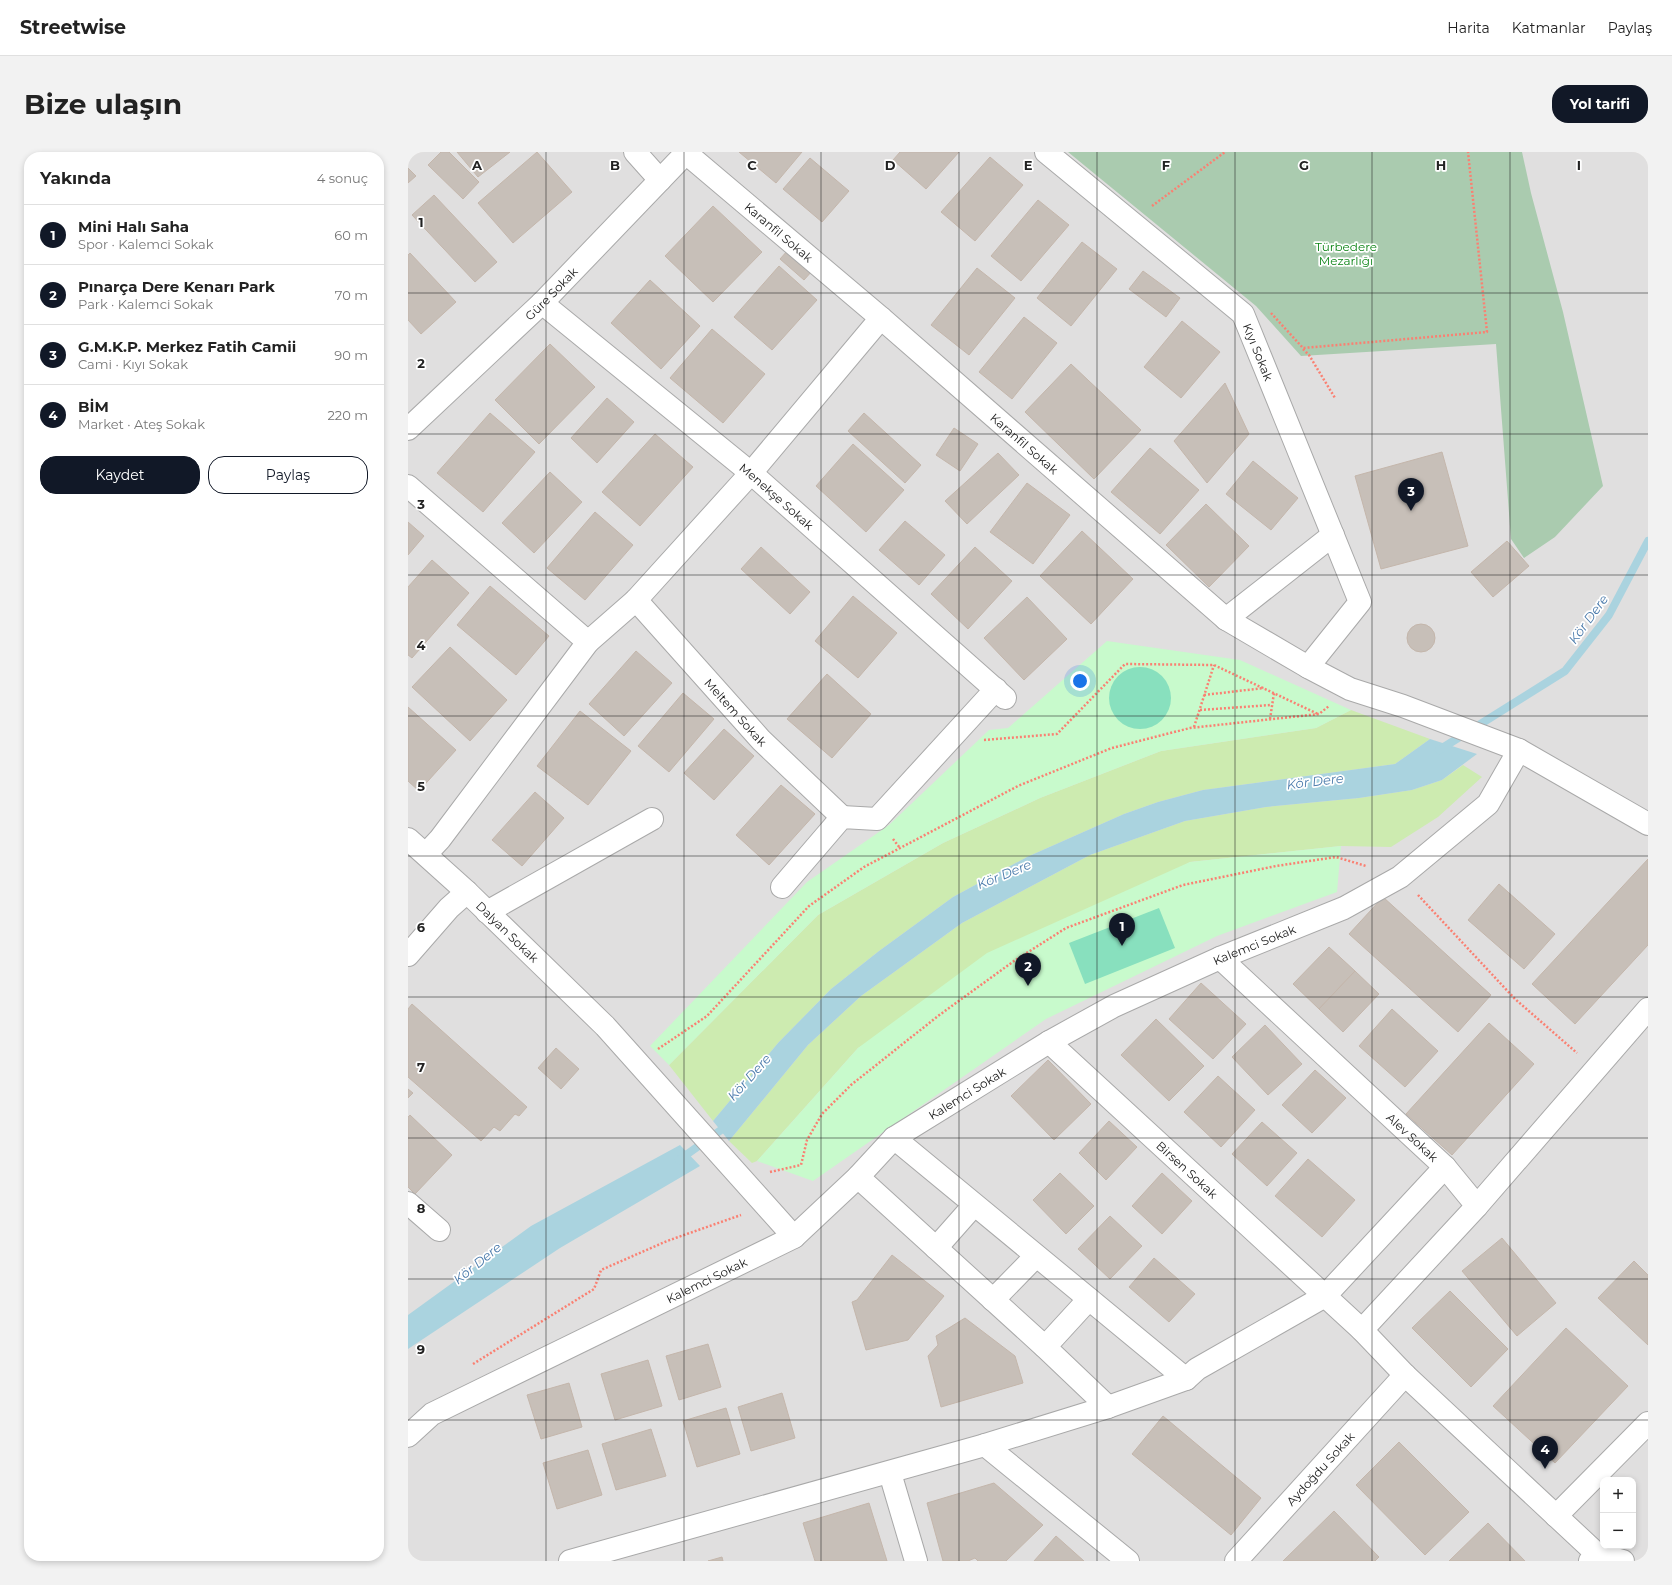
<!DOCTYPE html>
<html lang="tr">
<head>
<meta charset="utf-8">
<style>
  body { margin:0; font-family:Montserrat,sans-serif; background:#f2f2f2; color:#222 }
  .controls { position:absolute; right:12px; bottom:12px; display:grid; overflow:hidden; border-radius:8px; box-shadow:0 2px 6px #0003 }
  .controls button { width:36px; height:36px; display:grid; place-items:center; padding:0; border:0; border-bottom:1px solid #e0e0e0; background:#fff; color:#222; font:20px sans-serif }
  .you { position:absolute; left:672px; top:529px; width:14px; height:14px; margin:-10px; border:3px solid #fff; border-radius:50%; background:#1a73e8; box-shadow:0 0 0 6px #1a73e833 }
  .badge { display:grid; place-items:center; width:26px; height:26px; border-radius:50%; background:#111827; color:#fff; font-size:13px; font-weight:700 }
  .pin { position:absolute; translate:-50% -33px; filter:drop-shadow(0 1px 2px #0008) }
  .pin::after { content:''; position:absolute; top:21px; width:14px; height:12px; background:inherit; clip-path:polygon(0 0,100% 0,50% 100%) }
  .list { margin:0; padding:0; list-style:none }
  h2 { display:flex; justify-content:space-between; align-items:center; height:52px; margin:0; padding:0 16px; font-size:17px }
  h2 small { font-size:13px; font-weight:400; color:#767676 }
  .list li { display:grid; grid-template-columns:26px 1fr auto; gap:12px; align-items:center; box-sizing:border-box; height:60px; padding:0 16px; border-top:1px solid #e0e0e0 }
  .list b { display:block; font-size:15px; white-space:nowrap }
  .list p { margin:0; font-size:13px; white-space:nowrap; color:#767676 }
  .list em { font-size:13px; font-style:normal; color:#767676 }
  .actions { display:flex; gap:8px; padding:12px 16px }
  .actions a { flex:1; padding:9px 0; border:1px solid #111827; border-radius:16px; text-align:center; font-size:14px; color:#111827 }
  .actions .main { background:#111827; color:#fff }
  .map { position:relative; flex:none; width:1240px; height:1409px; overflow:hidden; border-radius:16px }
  header { display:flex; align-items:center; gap:24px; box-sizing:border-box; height:56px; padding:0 20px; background:#fff; border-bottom:1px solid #e0e0e0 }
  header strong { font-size:19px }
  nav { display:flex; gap:22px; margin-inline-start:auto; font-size:14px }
  .intro { display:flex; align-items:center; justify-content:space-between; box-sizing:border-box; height:96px; padding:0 24px }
  h1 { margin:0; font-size:28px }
  .button { padding:10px 18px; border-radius:16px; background:#111827; color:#fff; font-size:14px; font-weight:700 }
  main { display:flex; gap:24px; padding:0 24px }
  aside { flex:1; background:#fff; border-radius:16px; box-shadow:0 2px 6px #0003 }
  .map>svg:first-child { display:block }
  .residential { fill:#e0dfdf; fill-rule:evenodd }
  .grass { fill:#cdebb0 }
  .cemetery { fill:#aacbaf }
  .park { fill:#c8facc }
  .pitch { fill:#88e0be }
  .water { fill:#aad3df }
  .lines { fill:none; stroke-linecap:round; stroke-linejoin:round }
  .stream { stroke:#aad3df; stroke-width:8 }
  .building { fill:#c7bfb8; stroke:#c4b6ab }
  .minor-casing { stroke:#a9a9a9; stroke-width:24 }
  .path { stroke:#fa8072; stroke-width:2.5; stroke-dasharray:2 2; stroke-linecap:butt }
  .minor { stroke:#fff; stroke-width:22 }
  .grid { fill:none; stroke:#222; stroke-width:1; stroke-opacity:0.55 }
  .labels { text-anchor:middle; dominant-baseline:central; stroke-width:3.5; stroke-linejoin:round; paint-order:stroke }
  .street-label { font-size:12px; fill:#222; stroke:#fff }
  .park-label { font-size:12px; fill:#0c8416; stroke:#fff }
  .water-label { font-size:13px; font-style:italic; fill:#4a7aab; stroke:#fff }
  .grid-label { font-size:13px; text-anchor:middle; font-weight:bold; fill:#222; stroke:#fff; stroke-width:3.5; stroke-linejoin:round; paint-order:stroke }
</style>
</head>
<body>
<header>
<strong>Streetwise</strong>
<nav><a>Harita</a><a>Katmanlar</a><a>Paylaş</a></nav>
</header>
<div class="intro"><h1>Bize ulaşın</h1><a class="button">Yol tarifi</a></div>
<main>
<aside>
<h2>Yakında<small>4 sonuç</small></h2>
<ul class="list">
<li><span class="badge">1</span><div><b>Mini Halı Saha</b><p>Spor · Kalemci Sokak</p></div><em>60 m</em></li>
<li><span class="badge">2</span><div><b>Pınarça Dere Kenarı Park</b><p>Park · Kalemci Sokak</p></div><em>70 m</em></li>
<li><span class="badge">3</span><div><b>G.M.K.P. Merkez Fatih Camii</b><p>Cami · Kıyı Sokak</p></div><em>90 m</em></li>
<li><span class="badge">4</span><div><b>BİM</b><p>Market · Ateş Sokak</p></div><em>220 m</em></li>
</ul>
<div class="actions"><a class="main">Kaydet</a><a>Paylaş</a></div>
</aside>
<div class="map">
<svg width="1240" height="1409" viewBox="0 0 1240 1409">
  <rect width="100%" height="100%" fill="#f2efe9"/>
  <!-- residential -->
  <path class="residential" d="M0,0H1240V1409H0ZM1195,1328H1225V1394H1195Z"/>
  <!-- grass -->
  <g class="grass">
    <path d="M943,558L1022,587L987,612L795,638L750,650L716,662L619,705L545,745L471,799L423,837L370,891L305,969L261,913L410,763L535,691L632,646L753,599L908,576Z"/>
    <path d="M1055,613L1074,625L1030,665L983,695L933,694L782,710L450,896L349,1009L344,1011L321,989L400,893L453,844L554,771L682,703L777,669L858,655L951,646L1004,638L1034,628Z"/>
  </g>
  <!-- cemetery -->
  <path class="cemetery" d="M660,0H1114L1123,41L1155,160L1195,334L1147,385L1116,406L1103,387L1088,192L893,204L848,154Z"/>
  <!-- park -->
  <g class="park">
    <path d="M699,489L832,508L943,558L908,576L753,599L632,646L535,691L410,763L261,913L242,894L399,730L481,673L581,578L600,576Z"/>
    <path d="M933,694L929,740L809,784L638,867L405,1029L349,1009L450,896L579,801L782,710Z"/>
  </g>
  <!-- pitch -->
  <g class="pitch">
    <circle cx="732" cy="546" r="31"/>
    <path d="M751,756L767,796L677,832L661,791Z"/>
  </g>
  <!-- water -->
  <g class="water">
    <path d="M1022,587L1069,602L1034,628L1004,638L951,646L858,655L777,669L682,703L554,771L453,844L400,893L321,989L305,969L370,891L423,837L471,799L545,745L619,705L716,662L750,650L795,638L987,612Z"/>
    <path d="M272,993L292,1014L152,1096L0,1197V1163L123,1074Z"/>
  </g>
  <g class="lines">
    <!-- stream -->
    <g class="stream">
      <path d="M1031,598L1157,519L1201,463L1240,389"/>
      <path d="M271,1008L313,978L318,970"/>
    </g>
  </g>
  <!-- building -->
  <g class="building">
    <path d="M33,0H41L71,30L55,47L20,13Z"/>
    <path d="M49,0H102L70,25Z"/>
    <path d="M129,0L164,40L105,91L70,51Z"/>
    <path d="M331,0H394L368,31Z"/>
    <path d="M492,0H551L518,37L485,8Z"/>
    <path d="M582,5L615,33L567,89L533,60Z"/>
    <path d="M402,6L441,39L414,70L375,37Z"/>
    <path d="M0,16L8,24L0,31Z"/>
    <path d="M26,43L89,110L67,130L4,63Z"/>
    <path d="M630,48L661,73L613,129L583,104Z"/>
    <path d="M305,54L354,100L305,150L257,104Z"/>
    <path d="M674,90L709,117L663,174L629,146Z"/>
    <path d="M380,98L404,119L396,128L372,107Z"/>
    <path d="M2,101L48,150L13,182L0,168V103Z"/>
    <path d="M371,114L409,148L364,198L326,165Z"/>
    <path d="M569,116L607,146L561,203L523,173Z"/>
    <path d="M735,119L772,146L758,165L721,137Z"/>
    <path d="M242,128L292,174L253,217L203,171Z"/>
    <path d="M616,165L649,191L604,247L571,220Z"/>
    <path d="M774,169L812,200L773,246L736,215Z"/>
    <path d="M304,177L357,222L315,271L262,226Z"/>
    <path d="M142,192L187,235L131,292L87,248Z"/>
    <path d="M663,212L733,278L686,327L617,260Z"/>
    <path d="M817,231L841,282L799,331L766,289Z"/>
    <path d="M199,246L226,270L189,311L163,286Z"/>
    <path d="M82,261L127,300L75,360L29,321Z"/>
    <path d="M456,261L513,313L497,331L440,279Z"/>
    <path d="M546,276L570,292L552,319L528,303Z"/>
    <path d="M247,282L285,315L232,374L194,340Z"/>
    <path d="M445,292L496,338L458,380L408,334Z"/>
    <path d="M742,296L791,338L752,382L703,340Z"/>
    <path d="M1034,300L1060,394L973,417L947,324Z"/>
    <path d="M590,301L611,323L559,372L537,349Z"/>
    <path d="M845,309L890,346L863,378L818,342Z"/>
    <path d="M142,320L174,350L126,401L94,371Z"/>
    <path d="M619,331L662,363L625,412L582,380Z"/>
    <path d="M798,352L841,394L801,435L758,393Z"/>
    <path d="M187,360L225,393L177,448L139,416Z"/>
    <path d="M497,369L537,403L511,433L471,398Z"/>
    <path d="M0,370L16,384L0,403Z"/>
    <path d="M674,379L725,427L683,472L632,424Z"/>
    <path d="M1099,389L1121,414L1085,445L1063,420Z"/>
    <path d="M353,395L402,440L382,462L333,417Z"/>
    <path d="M567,395L604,429L560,477L523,442Z"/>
    <path d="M24,408L61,441L4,506L0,503V435Z"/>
    <path d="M82,434L141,484L108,523L49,473Z"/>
    <path d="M445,444L489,481L450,526L407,489Z"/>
    <path d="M619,445L659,487L616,528L576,486Z"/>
    <circle cx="1013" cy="486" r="14"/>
    <path d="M42,495L99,548L62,589L4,535Z"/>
    <path d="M228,499L264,531L216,584L181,552Z"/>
    <path d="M419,522L463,562L424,606L379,567Z"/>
    <path d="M275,541L306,567L261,620L230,594Z"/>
    <path d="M0,555L48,598L11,639L0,629Z"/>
    <path d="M172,559L223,599L180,653L129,614Z"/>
    <path d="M316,577L346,604L306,648L276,621Z"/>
    <path d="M373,633L407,662L361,713L328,683Z"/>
    <path d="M127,640L156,666L114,714L84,688Z"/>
    <path d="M1240,707V793L1167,872L1124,832Z"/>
    <path d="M1091,732L1147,782L1116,817L1060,768Z"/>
    <path d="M975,745L1083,843L1050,880L941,782Z"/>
    <path d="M921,795L947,819L911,857L885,832Z"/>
    <path d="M947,819L971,842L935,880L911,857Z"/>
    <path d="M793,831L838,872L805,907L761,867Z"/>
    <path d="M4,852L119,955L111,964L107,962L92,979L86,975L73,989L0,925V857Z"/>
    <path d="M984,857L1030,899L997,935L951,894Z"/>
    <path d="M748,867L796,914L761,949L713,903Z"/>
    <path d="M1081,871L1126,912L1044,1003L998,962Z"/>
    <path d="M857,873L894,912L860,943L824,905Z"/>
    <path d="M148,896L171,917L153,937L130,916Z"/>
    <path d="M640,908L683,952L646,988L603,944Z"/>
    <path d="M907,918L938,946L904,981L874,953Z"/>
    <path d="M810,924L847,958L813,995L776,960Z"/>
    <path d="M0,937L5,941L0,946Z"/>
    <path d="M2,963L44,1003L7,1042L0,1035V965Z"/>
    <path d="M701,969L729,995L698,1028L671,1001Z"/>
    <path d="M854,970L889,1001L859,1034L824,1002Z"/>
    <path d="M900,1007L947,1048L914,1085L867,1044Z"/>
    <path d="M652,1021L686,1054L658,1082L625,1048Z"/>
    <path d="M754,1021L784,1049L754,1082L724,1054Z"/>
    <path d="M702,1064L734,1094L702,1127L670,1097Z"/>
    <path d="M1094,1086L1148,1151L1109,1184L1054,1119Z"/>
    <path d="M484,1103L536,1144L500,1188L458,1198L444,1150L449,1148Z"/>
    <path d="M746,1106L787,1142L761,1170L721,1135Z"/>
    <path d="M1226,1109L1240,1123V1193L1190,1146Z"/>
    <path d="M1042,1139L1100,1197L1063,1235L1004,1176Z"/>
    <path d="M557,1166L607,1204L615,1231L533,1255L520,1204L530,1193L528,1184Z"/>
    <path d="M1158,1176L1220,1234L1147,1311L1085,1254Z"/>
    <path d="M300,1192L313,1235L271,1248L258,1204Z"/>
    <path d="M240,1208L254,1254L207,1268L193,1222Z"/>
    <path d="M161,1231L174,1275L133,1287L119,1243Z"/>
    <path d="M374,1241L387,1286L343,1299L330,1255Z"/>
    <path d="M318,1256L332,1302L289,1315L275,1269Z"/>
    <path d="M755,1264L853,1346L823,1383L724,1302Z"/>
    <path d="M243,1277L258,1324L208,1338L194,1292Z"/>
    <path d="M991,1290L1061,1360L1017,1403L948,1333Z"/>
    <path d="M180,1298L194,1343L149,1357L135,1311Z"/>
    <path d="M586,1331L635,1373L598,1409H570L567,1406L560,1409H535L519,1351Z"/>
    <path d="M461,1351L479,1409H407L395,1371Z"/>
    <path d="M926,1359L971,1405L967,1409H875Z"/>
    <path d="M1080,1371L1117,1409H1041Z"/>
    <path d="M648,1384L676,1409H626Z"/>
    <path d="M314,1405L315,1409H300Z"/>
  </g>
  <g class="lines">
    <!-- minor casing -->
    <g class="minor-casing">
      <g id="minor">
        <path d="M227,0L252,28"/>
        <path id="s1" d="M278,1L473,166L818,467L900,515L952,450L835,162L638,0"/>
        <path id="s2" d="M134,151L343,321L597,546"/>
        <path id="s3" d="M0,277L134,151L279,0"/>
        <path d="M0,334L180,490"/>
        <path id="s4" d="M228,448L353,588L434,665"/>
        <path d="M818,467L925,383"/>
        <path d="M900,515L942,537L995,554L1111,598L1240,672"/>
        <path id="s5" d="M0,687L59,740L197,874L386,1085"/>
        <path d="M18,702L32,687L180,490L228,448L343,321L473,166"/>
        <path d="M374,735L434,665L469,667L588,537"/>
        <path d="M79,760L244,667"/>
        <path d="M0,803L41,756L59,740"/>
        <path id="s6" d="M812,806L1037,1015L1069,1054L954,1178"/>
        <path id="s7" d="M641,890L954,1178L997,1223L1189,1402L1193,1409"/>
        <path d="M486,986L778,1227"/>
        <path d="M450,1025L637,1195L700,1255"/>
        <path d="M0,1051L31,1078"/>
        <path d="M1069,1054L1240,857"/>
        <path d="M528,1096L566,1053"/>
        <path d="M585,1148L628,1104"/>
        <path d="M637,1195L681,1147"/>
        <path id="s8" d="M0,1284L24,1262L386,1085L450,1025L486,986L641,890L706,854L812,806L936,756L992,725L1080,652L1111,598"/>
        <path d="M577,1293L720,1409"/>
        <path d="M482,1321L508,1409"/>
        <path d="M1148,1364L1240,1271"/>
        <path d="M162,1409L577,1293L700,1255L778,1227L789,1217L917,1144L1037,1015"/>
        <path id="s9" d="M828,1409L997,1223"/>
        <path d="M1182,1409L1189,1402L1215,1409"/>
      </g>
    </g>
    <!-- path -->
    <g class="path">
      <path d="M744,54L817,0"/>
      <path d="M863,161L895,196L1079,180L1060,0"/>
      <path d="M895,197L901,203L927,246"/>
      <path d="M796,543L856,536"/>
      <path d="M792,558L863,553"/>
      <path d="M862,567L866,541"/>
      <path d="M786,575L806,513"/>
      <path d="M576,588L649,582L717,512L806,513L910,562"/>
      <path d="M485,687L492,696"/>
      <path d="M1010,743L1107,847L1169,901"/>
      <path d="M250,897L299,864L401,754L456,715L610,634L704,596L782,576L911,562L921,554"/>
      <path d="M362,1020L393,1013L399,988L414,962L443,933L530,864L606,809L658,776L775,733L868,714L928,705L958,714"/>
      <path d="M65,1212L186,1137L193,1118L259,1089L333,1063"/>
    </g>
    <!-- minor -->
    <use href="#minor" class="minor"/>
  </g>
  <!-- grid -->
  <path class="grid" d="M138,0V1409M276,0V1409M413,0V1409M551,0V1409M689,0V1409M827,0V1409M964,0V1409M1102,0V1409M0,141H1240M0,282H1240M0,423H1240M0,564H1240M0,704H1240M0,845H1240M0,986H1240M0,1127H1240M0,1268H1240"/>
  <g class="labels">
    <!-- street labels -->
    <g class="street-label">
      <text stroke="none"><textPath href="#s1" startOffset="122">Karanfil Sokak</textPath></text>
      <text stroke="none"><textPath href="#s3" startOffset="197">Güre Sokak</textPath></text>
      <text transform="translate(850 200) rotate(68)">Kıyı Sokak</text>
      <text stroke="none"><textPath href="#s1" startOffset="446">Karanfil Sokak</textPath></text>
      <text stroke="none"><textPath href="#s2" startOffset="304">Menekşe Sokak</textPath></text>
      <text stroke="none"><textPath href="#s4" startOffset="150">Meltem Sokak</textPath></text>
      <text stroke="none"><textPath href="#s5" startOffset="136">Dalyan Sokak</textPath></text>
      <text stroke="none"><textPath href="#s8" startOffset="986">Kalemci Sokak</textPath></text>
      <text stroke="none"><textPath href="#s8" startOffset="662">Kalemci Sokak</textPath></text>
      <text stroke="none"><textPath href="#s6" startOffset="263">Alev Sokak</textPath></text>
      <text stroke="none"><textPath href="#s7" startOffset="188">Birsen Sokak</textPath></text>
      <text stroke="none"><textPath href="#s8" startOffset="338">Kalemci Sokak</textPath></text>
      <text stroke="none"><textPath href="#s9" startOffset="125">Aydoğdu Sokak</textPath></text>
    </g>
    <!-- park labels -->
    <g class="park-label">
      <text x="938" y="94">Türbedere<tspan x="938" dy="14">Mezarlığı</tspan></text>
    </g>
    <!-- water labels -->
    <g class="water-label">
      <text transform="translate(1180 467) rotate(-54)">Kör Dere</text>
      <text transform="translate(907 629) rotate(-7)">Kör Dere</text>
      <text transform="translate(596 722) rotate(-22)">Kör Dere</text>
      <text transform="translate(341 925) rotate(-48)">Kör Dere</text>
      <text transform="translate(69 1111) rotate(-39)">Kör Dere</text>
    </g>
  </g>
  <g class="grid-label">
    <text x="69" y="18">A</text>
    <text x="207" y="18">B</text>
    <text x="344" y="18">C</text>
    <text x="482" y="18">D</text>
    <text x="620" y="18">E</text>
    <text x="758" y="18">F</text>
    <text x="896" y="18">G</text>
    <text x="1033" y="18">H</text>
    <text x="1171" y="18">I</text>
    <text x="13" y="75">1</text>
    <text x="13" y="216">2</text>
    <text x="13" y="357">3</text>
    <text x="13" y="498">4</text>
    <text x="13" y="639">5</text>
    <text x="13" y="780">6</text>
    <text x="13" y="920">7</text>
    <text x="13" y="1061">8</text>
    <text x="13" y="1202">9</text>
  </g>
</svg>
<div class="controls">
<button>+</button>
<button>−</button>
</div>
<div class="you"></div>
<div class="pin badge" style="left:714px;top:794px">1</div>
<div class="pin badge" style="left:620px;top:834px">2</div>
<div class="pin badge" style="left:1003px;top:359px">3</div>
<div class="pin badge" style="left:1137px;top:1317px">4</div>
</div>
</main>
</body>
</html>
